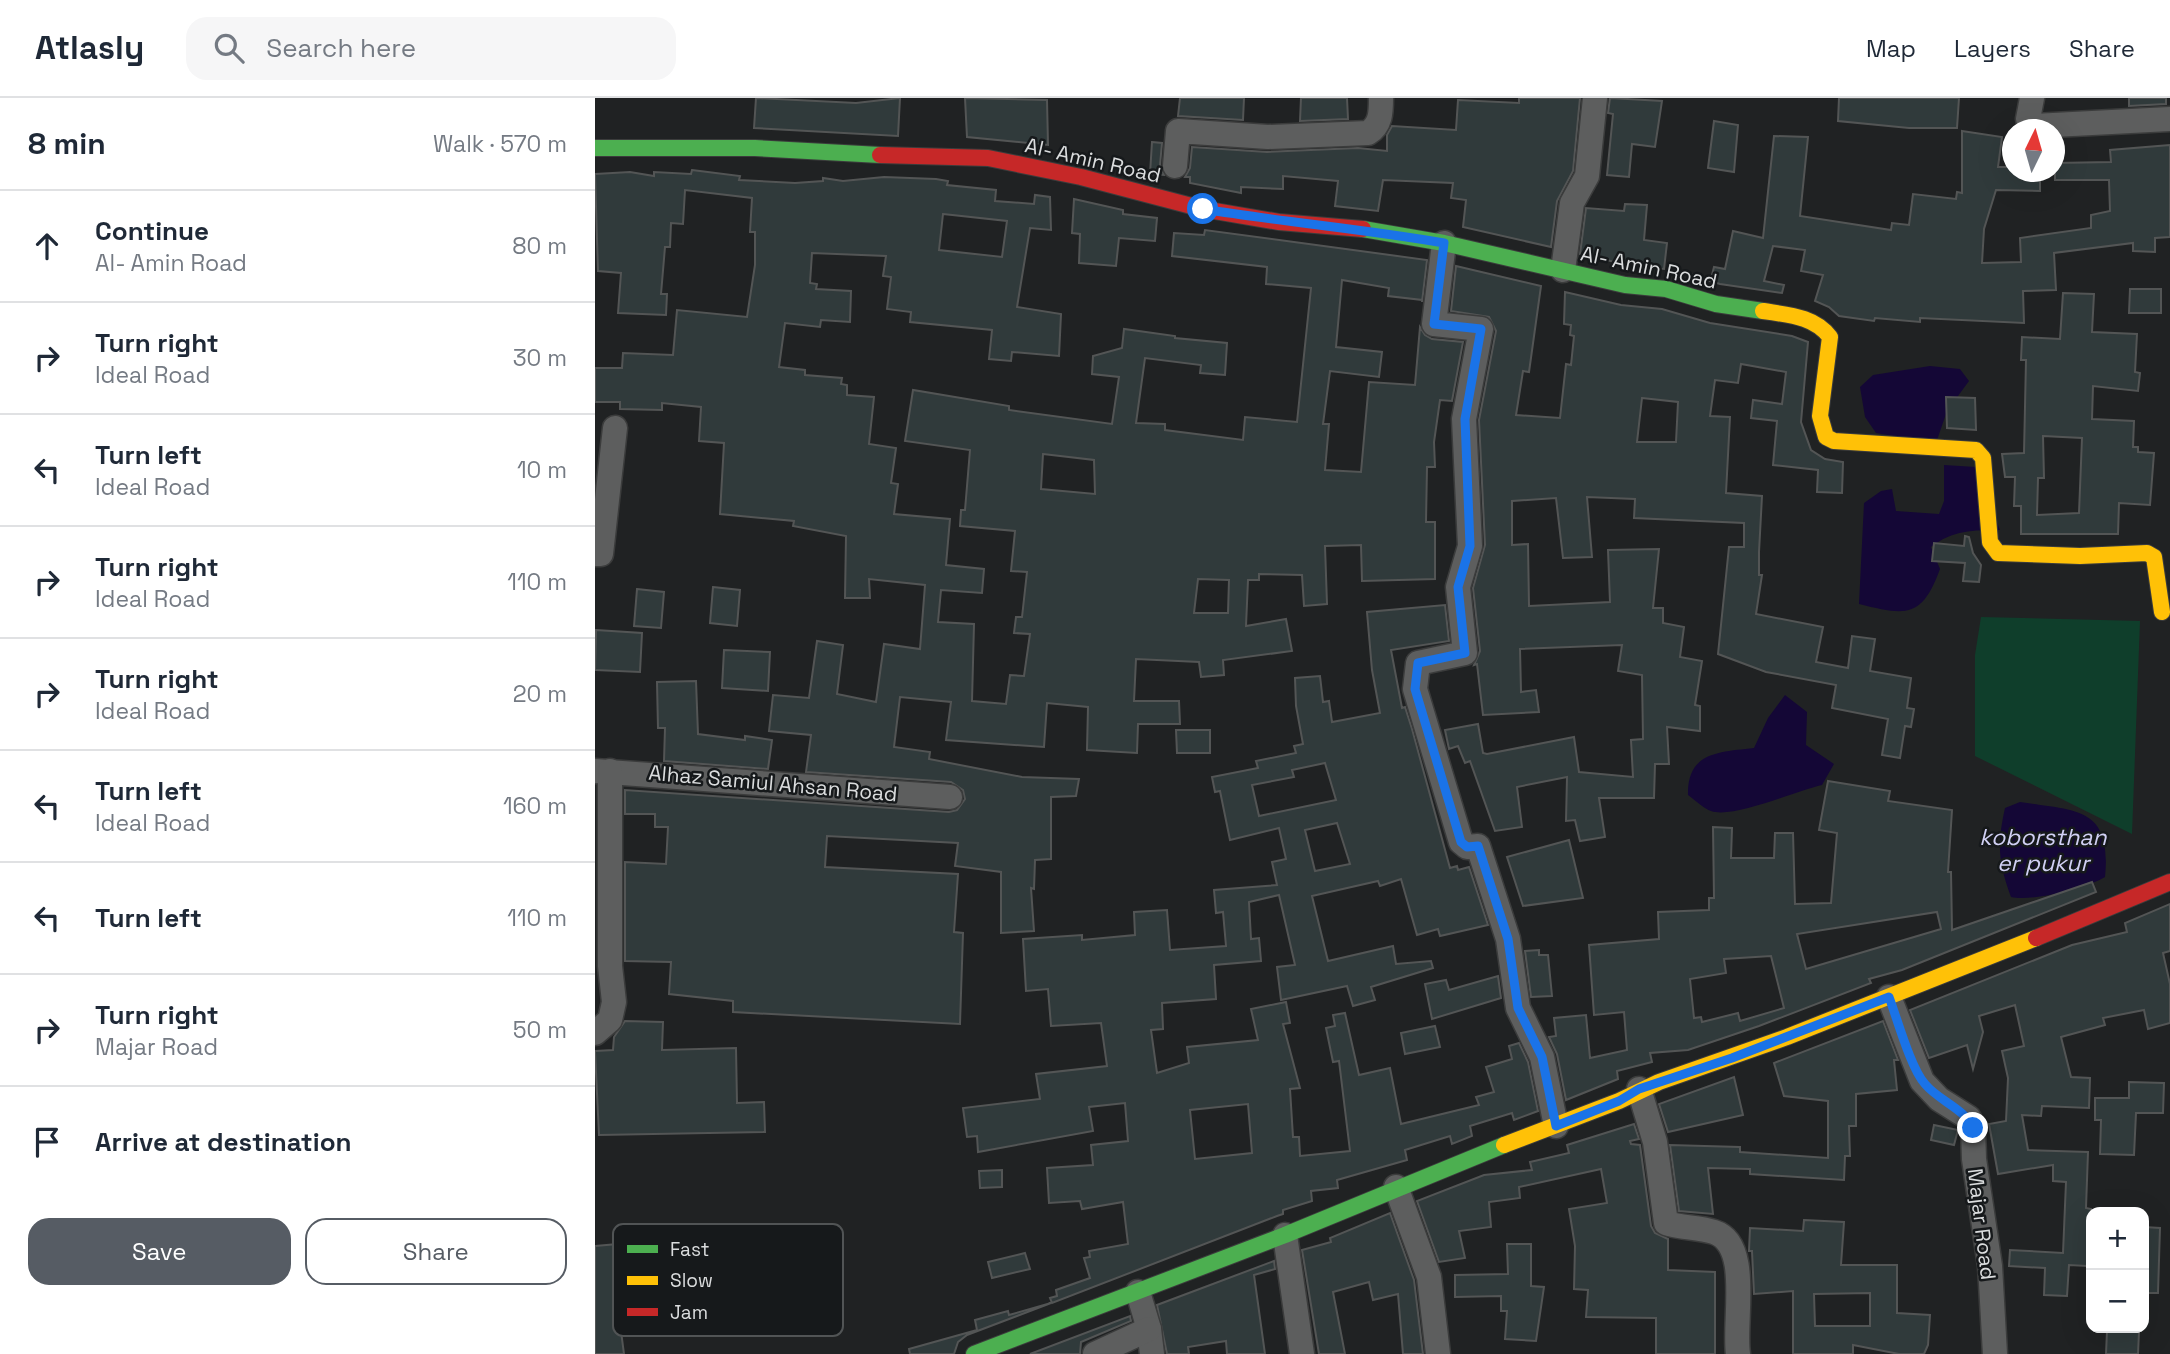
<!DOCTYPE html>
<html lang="en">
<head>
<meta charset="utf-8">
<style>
  body { margin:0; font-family:"Space Grotesk",sans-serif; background:#f6f6f7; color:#1f2937 }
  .controls { position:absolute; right:21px; bottom:21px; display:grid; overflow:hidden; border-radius:14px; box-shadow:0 7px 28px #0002 }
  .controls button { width:63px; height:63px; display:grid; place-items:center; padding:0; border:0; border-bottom:2px solid #e0e1e3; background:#fff; color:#1f2937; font:35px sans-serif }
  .compass { position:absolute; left:1407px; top:21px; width:63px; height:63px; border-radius:50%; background:#fff; box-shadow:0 7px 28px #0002; rotate:5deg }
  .stop { position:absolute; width:21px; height:21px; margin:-16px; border:5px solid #1a73e8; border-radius:50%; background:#fff }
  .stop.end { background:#1a73e8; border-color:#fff; box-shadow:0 2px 7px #0008 }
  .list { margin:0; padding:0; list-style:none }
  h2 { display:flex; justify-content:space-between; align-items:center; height:91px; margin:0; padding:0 28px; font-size:30px }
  h2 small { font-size:23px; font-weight:400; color:#747a83 }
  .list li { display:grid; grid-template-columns:46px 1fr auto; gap:21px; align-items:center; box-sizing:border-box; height:112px; padding:0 28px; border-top:2px solid #e0e1e3 }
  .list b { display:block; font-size:26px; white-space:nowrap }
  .list p { margin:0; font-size:23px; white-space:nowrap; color:#747a83 }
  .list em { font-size:23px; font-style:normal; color:#747a83 }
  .actions { display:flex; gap:14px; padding:21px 28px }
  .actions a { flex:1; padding:16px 0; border:2px solid #565c64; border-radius:21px; text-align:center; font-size:24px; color:#565c64 }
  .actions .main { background:#565c64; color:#fff }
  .icon { flex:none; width:38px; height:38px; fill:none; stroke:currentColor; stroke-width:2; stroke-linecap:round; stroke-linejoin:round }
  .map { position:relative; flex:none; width:1575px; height:1256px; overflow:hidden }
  header { display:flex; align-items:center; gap:42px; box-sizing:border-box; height:98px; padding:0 35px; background:#fff; border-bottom:2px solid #e0e1e3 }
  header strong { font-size:33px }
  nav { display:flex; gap:38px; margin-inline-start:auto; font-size:24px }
  .search { width:490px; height:63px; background:#f6f6f7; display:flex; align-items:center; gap:18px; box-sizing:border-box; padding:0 24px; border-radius:21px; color:#747a83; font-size:26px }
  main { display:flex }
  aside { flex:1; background:#fff }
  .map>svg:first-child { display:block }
  .green { fill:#0f3e2b }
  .water { fill:#140736 }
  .building { fill:#303a3b; stroke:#535555; stroke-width:2; fill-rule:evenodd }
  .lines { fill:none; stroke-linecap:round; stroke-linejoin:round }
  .street-casing { stroke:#3b3c3c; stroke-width:27 }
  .fast-casing { stroke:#3b3c3c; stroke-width:18 }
  .slow-casing { stroke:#3b3c3c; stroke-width:18 }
  .jam-casing { stroke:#3b3c3c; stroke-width:18 }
  .street { stroke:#5d5e5e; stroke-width:24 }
  .fast { stroke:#4caf50; stroke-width:16 }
  .slow { stroke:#ffc107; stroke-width:16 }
  .jam { stroke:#c62828; stroke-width:16 }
  .route { stroke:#1a73e8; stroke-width:9 }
  .labels { text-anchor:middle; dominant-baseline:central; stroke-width:5; stroke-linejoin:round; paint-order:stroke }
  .street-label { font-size:21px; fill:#dadcdd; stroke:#16191b }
  .water-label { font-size:23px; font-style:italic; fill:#d1d0f4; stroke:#16191b }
  .key { fill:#16191b; stroke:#515455; stroke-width:2 }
  .key-label { font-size:19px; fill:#dadcdd }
</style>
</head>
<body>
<header>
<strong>Atlasly</strong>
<div class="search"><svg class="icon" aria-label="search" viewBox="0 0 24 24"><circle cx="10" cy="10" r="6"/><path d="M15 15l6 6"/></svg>Search here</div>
<nav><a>Map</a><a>Layers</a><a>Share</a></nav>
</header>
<main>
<aside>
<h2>8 min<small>Walk · 570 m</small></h2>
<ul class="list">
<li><svg class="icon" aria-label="ahead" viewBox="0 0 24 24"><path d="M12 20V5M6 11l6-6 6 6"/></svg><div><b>Continue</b><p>Al- Amin Road</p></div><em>80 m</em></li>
<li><svg class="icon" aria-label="right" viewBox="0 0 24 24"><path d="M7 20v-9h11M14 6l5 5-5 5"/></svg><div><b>Turn right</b><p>Ideal Road</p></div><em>30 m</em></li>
<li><svg class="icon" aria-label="left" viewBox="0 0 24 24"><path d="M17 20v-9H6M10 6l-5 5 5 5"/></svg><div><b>Turn left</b><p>Ideal Road</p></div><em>10 m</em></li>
<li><svg class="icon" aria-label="right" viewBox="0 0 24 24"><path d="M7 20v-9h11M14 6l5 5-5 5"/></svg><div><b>Turn right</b><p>Ideal Road</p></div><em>110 m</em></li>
<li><svg class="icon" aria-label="right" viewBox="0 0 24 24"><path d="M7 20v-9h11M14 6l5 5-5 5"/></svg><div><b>Turn right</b><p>Ideal Road</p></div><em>20 m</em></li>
<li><svg class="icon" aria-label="left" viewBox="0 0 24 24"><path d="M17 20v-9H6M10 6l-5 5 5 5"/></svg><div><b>Turn left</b><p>Ideal Road</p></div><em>160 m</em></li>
<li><svg class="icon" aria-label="left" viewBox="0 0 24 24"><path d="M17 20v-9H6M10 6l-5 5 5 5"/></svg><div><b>Turn left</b></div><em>110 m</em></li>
<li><svg class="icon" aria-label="right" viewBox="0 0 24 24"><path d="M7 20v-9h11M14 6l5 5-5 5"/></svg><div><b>Turn right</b><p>Majar Road</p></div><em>50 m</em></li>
<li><svg class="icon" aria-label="arrive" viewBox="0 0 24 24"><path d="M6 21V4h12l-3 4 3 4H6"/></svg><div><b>Arrive at destination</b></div></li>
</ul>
<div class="actions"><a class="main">Save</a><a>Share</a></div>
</aside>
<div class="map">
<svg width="1575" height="1256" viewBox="0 0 1575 1256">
  <rect width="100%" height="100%" fill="#202223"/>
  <!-- green -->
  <path class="green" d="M1386,519L1545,523L1537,736L1380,658V557Z"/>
  <!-- water -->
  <g class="water">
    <path d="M1335,268L1365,271L1374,283L1352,313L1341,345L1281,335L1270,319L1265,289L1278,277Z"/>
    <path d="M1349,367L1381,369L1405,432C1378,432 1358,432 1336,449L1345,471C1327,520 1312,518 1264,506L1269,405L1286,393L1297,391L1301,413L1344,416L1349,403Z"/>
    <path d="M1190,597L1212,614L1211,647L1239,666L1227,687C1200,693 1138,721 1116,713C1108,710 1100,702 1093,697C1092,654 1124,654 1159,650L1173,620Z"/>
    <path d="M1425,704C1481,713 1517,708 1510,779C1492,790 1437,804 1416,799C1403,764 1402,746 1410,710Z"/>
  </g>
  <!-- building -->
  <g class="building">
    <path d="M161,0L261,5L305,0L303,38L159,30Z"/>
    <path d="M370,0L452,2L453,47L372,39Z"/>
    <path d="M585,0H649L648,22L583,18Z"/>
    <path d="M706,0H752L753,21L705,23Z"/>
    <path d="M924,0H985L978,73L962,103L956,149L868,129L871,102L856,100L858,85L788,82L783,113L740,108L743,83L688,78V91L646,89V95L595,85V79H590L595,70L597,49L672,54L763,50L792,53V37L797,28L861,32L863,2L924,5Z"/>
    <path d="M1015,0L1067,3L1060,49L1037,46L1034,79L1012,77L1018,16L1013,15Z"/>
    <path d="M1244,0H1364L1362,30H1314L1243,23Z"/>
    <path d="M1534,0H1571V6L1534,8Z"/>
    <path d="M1119,23L1143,27L1139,74L1113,70Z"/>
    <path d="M1367,33L1407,39L1403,69H1418V74H1445V93L1401,92L1389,131L1387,165L1426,164L1425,140L1496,130V117L1515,113L1514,82H1460V65L1516,64L1515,52L1575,47V139L1560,140V154L1538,153V145L1459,155L1461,192L1428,193L1429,225L1325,220V224L1280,220L1279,223L1244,218L1234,209L1220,203L1228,177L1206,173L1210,152L1178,148L1169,183L1189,187L1187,195L1125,186L1086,174L1116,181L1119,169L1130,171L1138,133L1168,140L1179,38L1213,39L1205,118L1296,132L1297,125L1314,127L1318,96L1361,101L1362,94L1367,95Z"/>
    <path d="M557,44L567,45L565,67L569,77L555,76Z"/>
    <path d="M97,72L145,78L144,82L200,85L228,83V80L248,83L289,79L341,81L353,83L352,87L401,92L400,103L439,106L440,97L455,99L456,132L435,130L422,209L466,216L464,258L417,254L416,263L394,261L397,232L315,224L316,214L292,211L296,179L288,178L291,158L217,155L215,185L222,186L221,191L256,193L255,224L226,222L225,229L190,225L184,269L210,272V277L247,280L246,286L252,287V297L279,299L274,346L301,350L296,385L303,386L299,416L355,421L351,467L389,471L387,495L346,492L343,524L379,526L377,603L411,606L415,577L429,578L435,536L419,535L421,519H427L432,474L416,473L420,433L365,428L366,412H370L375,352L310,343L318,292L414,308V312L517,326L524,279L497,276L498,258L527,250L529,231L580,238V240L632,245L630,277L605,275L606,267L550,260L541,325L570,326V332L648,342L650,319L702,324L716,190L671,186L672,169L577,158L579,135L609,137L610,132L832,162L827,204V202L793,198L794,190L747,182L741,249L787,254L784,279L735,273L728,326H734L730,372L766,374L774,284L820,287L825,229L830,237L837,241L868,244L857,303L845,302L839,344L840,369H832L831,424H840V481L767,483L766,447L730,448L732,506L709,508L707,477L664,476V482H653L651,528L691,521L697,553L628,562L629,577L606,579L604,564L541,561L539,603H584L585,626H543L542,655L492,652L493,609L452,605L449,649L351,642L356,604L305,599L299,649L335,654L334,661L427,679L484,681L481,698L456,699V761L440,762L439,791L436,790L439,833L406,835V774L360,768L363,745L232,738L230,769L363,776L359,834L368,835L365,926L138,914V903L74,896L76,864L30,863V764L71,766L73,729H60V716H30V692L354,714L362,712L370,701L368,692L356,684L211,674L216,637L174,633L178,597L214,600L222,543L248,547L242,596L281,604L289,546L325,551L330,487L274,481L275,500H250L251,438L198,428L199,423L125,416L129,345L104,343L106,309L67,305V312L25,311V304H0V270H27L28,255L78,257L82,212L152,219L160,167V134H155L157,100L90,92L88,126L76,125L75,149H70L66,196H72L71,217L23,215L26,175L3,173L0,76L35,74L59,78V74L96,76ZM348,116L412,123L407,159L344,152ZM448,356L499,362L500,396L446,391ZM603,481L634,482L633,515H599Z"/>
    <path d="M479,101L528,112V116L562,120L560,143L524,140L521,168L484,165L485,136L477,135Z"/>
    <path d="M1030,106L1052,107L1049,142L1072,145L1069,171L1033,167L985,156L991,110L1029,113Z"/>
    <path d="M861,168L946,188L934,274L928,273L921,317L965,320L971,266L976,267L979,238L975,237L976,227L969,226L970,194L1026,207L1067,211L1115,225L1197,238L1213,244L1206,324L1216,352L1230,361L1248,364L1247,395L1222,394L1223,372L1178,367L1182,323L1156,320L1158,302L1187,306L1191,274L1146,266L1143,285L1120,282L1115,318L1135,319L1131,395L1167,398L1164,454V477H1167L1161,516L1228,529L1221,564L1253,570L1257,538L1280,541L1275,573L1316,580L1312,610L1319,611L1316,629L1310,628L1305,660L1287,657L1293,621L1237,610L1241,587L1171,574L1123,556L1134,449H1149V425L1039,420L1040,401L992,399L997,459L968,460L961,400L917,403V447L933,446L934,508L1015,504L1013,452L1064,451L1058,510H1068V525L1089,529L1085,559L1107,563L1100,607L1105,608V633L1072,629L1074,666H1060L1059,700H1004L1010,739L985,743L980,722L971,723L972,679L922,689L927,729L900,733L875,663L870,665L863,648L854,651L850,632L883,626L888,655L892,656L979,639L984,674L1038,679L1036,642L1048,641L1047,577L1023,573L1027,547L925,551L926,594L941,592L944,614L888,617L882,566L879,567L885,553L878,490L890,447L884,322L901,233L894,219L856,213ZM1047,300L1083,304L1081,344H1042Z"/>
    <path d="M1535,191H1566V215H1534Z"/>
    <path d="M1468,195L1499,196L1497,234L1542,236L1540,274L1545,275L1543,293L1498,288L1497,321L1539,323L1538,349H1543V354L1559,355L1555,407L1524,405L1523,436H1426V408H1419L1420,379H1410L1407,356L1429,355L1431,262H1426L1427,239L1465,241ZM1448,338L1487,340L1484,415L1442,417L1443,380H1449Z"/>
    <path d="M1351,299L1380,300L1381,332L1352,330Z"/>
    <path d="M1370,438L1374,439L1378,455L1386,467L1384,484L1368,483L1370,465L1337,463L1339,445L1369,448Z"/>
    <path d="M118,489L145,492L142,528L115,525Z"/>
    <path d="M42,491L69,494L66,530L39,528Z"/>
    <path d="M850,507L854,543L796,552L807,610L810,609L817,631L855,770L862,768L863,772L874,769L893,827L845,838L843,831L822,837L806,781L785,788L783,783L717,798L733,863L798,848L801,866L836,863L838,870L776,889L780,902L758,908L752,888L686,902L682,869L700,867L684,797L654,804L656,841L664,840L666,863L619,867L621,901L567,905L568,931L556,932L562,975L594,965L592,949L663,942L656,911L691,904L695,925L688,926L705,990L695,991L698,1039H704L705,1058L755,1053L744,963L738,964L731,930L740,928L738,917L750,915L764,977L795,970L806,1026L884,1007L881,999L899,994L891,969L917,961L914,948L924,945L933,964L943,1013L919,1022L917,1015L875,1028L877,1038L857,1046L855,1038L810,1052L812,1062L742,1082L743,1090L716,1093L717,1103L688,1112V1116L682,1118L457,1205L455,1200L462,1198L461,1192L495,1180L489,1160L495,1159L494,1153L533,1146L528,1104L487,1111L485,1103L454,1105L452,1070L498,1067L496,1047L533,1043L530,1005L494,1009L498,1033L383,1054L382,1038L372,1039L368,1010L445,1001L441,976L512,968L506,925L456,928L453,891L431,893L428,841L487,837V842L540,837L539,814L572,812L575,852L631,848L628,814L621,815L619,792L682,787L677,764L691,761L684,730L635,742L625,693L620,694L617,679L663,670L661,663L701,655L699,648L708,646L701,608L700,580L725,578L728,604L734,603L737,624L785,615L777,572L772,514ZM730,665L741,702L664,718L657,687L699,679L697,672ZM742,725L755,766L720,773L710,732ZM653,1006L657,1055L600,1061L595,1012Z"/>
    <path d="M1,532L47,535L45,574L0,572Z"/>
    <path d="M129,552L175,554L173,593L127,590Z"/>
    <path d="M101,583L103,636L150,642V638L177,642L173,671L69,663L70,630H63L62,584Z"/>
    <path d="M581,632H615V655H582Z"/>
    <path d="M1233,683L1295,693L1293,703L1357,712L1353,774H1356L1357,832L1497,784L1501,794L1307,872L1274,881L1276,885L1164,928L1093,952L1055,955L1057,964L1022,973L1023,981L971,1002L962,956L954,939L961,938L959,920L991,917L995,960L1032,952L1029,914L999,917L994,847L1064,841L1063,814L1114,812V800H1119L1118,729L1137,730L1136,760H1179L1180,735H1198L1200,806L1236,805L1242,735L1224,732ZM1342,814L1346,831L1211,871L1202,836ZM1176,858L1189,910L1145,923L1143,915L1107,924L1106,919L1099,920L1095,881L1131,875L1129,861Z"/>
    <path d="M974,742L988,800L928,808L912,759Z"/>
    <path d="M1575,806V853L1568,855L1575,886V925L1553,931L1549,912L1508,920L1510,927L1466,939L1476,979L1495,980L1494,1010L1447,1008L1446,1018L1427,1017L1433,1052L1493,1054L1491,1110L1496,1111V1141H1492V1168L1474,1167L1472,1198L1449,1197L1450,1170L1414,1168L1415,1152L1468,1155L1471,1084L1458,1083V1067L1403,1076L1394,1026L1411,1023L1413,980L1407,953L1429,948L1420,907L1384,918L1388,934L1378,971L1372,947L1334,960L1315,912L1477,847L1532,834L1530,825Z"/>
    <path d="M944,852V857H953L957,898L936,899L930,853Z"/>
    <path d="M903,878L906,900L837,921L830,886L851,882L854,892Z"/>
    <path d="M30,923L68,924L67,952L141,950L142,1005L169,1004L170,1034L4,1037L0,953L18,952L19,939Z"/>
    <path d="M1288,923L1303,962H1299L1302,992L1261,996V1028H1254L1255,1058H1250L1249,1082L1155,1076V1071L1113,1070L1118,1116L1084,1113L1075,1047L1145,1049V1054L1233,1060V1003L1189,998L1179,965Z"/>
    <path d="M840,928L845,949L810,956L806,935Z"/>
    <path d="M1139,979L1148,1017L1073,1034L1064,1006Z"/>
    <path d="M1534,984L1569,985L1568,1015H1541L1539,1057L1505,1056L1506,1022H1500V1000H1534Z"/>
    <path d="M1039,1026L1044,1041L1035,1043L1036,1046L1045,1047L1056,1128L1060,1135L1073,1141V1172L1120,1174V1256H1061V1220L991,1219L993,1192L979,1191L980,1148L974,1111L1012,1105L1006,1071L924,1089L925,1100L894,1104L896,1129L864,1133L870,1160L844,1164L822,1103L889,1077L937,1072L935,1064L974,1055L972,1047Z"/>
    <path d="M1339,1027L1363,1032L1359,1047L1336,1042Z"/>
    <path d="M407,1072V1089L385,1090L384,1073Z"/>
    <path d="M795,1115L819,1182L828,1256H808L803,1196L778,1202L774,1184L738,1194L750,1256H724L707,1152L736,1144L735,1140Z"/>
    <path d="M1209,1122L1249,1124L1246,1167H1302V1215L1335,1217L1333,1247L1329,1256H1304L1258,1247V1256H1198V1193L1159,1196L1157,1153H1154L1155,1130L1208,1133ZM1275,1195V1228H1220L1219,1196Z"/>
    <path d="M34,1129L151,1133L149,1187L155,1188V1222L24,1218L29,1256H0V1148L34,1145Z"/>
    <path d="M1549,1129L1565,1130L1563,1195H1549Z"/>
    <path d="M912,1146H936V1188L949,1189L941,1243L910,1241L912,1213H906V1198L860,1199V1177L913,1176Z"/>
    <path d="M430,1155L435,1171L397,1180L393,1164Z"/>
    <path d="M679,1163L680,1171L659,1177L670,1256H632L631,1243L593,1249L594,1256H572L562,1207Z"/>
    <path d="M456,1205L372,1237L363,1244L359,1256H315L314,1251L382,1232L380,1222L413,1213L414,1217Z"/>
    <path d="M535,1218L536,1223L486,1244L485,1256H435Z"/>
    <path d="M1512,1233L1544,1234L1543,1256H1511Z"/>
  </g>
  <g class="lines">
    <!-- street casing -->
    <g class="street-casing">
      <g id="street">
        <path d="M1437,0L1433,21L1439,28L1575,21"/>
        <path d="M580,68L583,33L673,39L773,35C786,27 786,14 786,0"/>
        <path d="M849,145L839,226L886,231L869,321L875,448L863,489L870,555L823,565L820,591L866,744L872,749L883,748L913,841L923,910L947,959L961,1028"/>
        <path d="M968,172L977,105L992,78L1000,0"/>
        <path d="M0,456H6L20,330"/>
        <path d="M0,673L355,699"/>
        <path d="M1294,899L1327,983L1344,1001L1374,1020L1378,1030L1379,1061L1395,1168L1400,1256"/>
        <path d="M0,935L15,922L19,904L15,868V673"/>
        <path d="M1044,991L1060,1044L1071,1125C1086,1130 1104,1129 1119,1134C1157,1146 1138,1223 1143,1256"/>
        <path d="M801,1089L834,1179L843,1256"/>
        <path d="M690,1137L707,1256"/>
        <path d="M543,1194L554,1231L557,1256"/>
        <path d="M500,1256L554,1231"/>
      </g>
    </g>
    <!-- fast casing -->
    <g class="fast-casing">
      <g id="fast">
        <path d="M0,50H160L285,57"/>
        <path d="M768,131L849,145L1030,187L1071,191L1121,206L1168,213"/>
        <path d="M379,1256L690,1137L909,1047"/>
      </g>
    </g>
    <!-- slow casing -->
    <g class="slow-casing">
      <g id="slow">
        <path d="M1168,213C1193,217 1219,218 1235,239L1225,318L1231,339L1239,343L1381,352L1388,360L1395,444L1403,455L1485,458L1552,455L1559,459L1567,514"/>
        <path d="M909,1047L1024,1003L1064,984L1192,939L1441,840"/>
      </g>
    </g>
    <!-- jam casing -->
    <g class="jam-casing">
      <g id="jam">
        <path d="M285,57L393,60L486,79L608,111L684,124L768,131"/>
        <path d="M1441,840L1575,784"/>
      </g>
    </g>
    <!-- street -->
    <use href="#street" class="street"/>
    <!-- fast -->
    <use href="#fast" class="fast"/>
    <!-- slow -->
    <use href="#slow" class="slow"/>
    <!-- jam -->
    <use href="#jam" class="jam"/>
  </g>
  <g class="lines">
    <!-- route -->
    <path class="route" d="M608,111C688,124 769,131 849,145L839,226L886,231L870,321L875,448L863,489L870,555L823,565L820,591L866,744L872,749L883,748L913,841L923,910L947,959L961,1028L1024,1003L1044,991L1137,960L1294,899C1302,920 1316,971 1330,986C1344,1003 1369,1010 1378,1030"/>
  </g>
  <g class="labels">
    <!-- street labels -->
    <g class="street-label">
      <text transform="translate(498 62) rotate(13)">Al- Amin Road</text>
      <text transform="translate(1054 169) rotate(12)">Al- Amin Road</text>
      <text transform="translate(178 685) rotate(5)">Alhaz Samiul Ahsan Road</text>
      <text transform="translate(1387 1126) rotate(83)">Majar Road</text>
    </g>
    <!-- water labels -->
    <g class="water-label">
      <text x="1448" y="739">koborsthan<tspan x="1448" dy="26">er pukur</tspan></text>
    </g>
  </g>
  <!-- legend -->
  <rect x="18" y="1126" width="230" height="112" rx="10" class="key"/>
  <rect x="32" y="1147" width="31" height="8" fill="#4caf50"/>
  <rect x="32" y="1178" width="31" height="9" fill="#ffc107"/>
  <rect x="32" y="1210" width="31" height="8" fill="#c62828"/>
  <g class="key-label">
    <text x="75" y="1158">Fast</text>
    <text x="75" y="1189">Slow</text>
    <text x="75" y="1221">Jam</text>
  </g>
</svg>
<div class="controls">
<button>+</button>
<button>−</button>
</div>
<svg class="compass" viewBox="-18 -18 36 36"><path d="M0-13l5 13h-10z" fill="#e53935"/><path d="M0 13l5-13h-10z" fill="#747a83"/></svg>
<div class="stop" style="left:608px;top:111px"></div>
<div class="stop end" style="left:1378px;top:1030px"></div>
</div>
</main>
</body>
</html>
